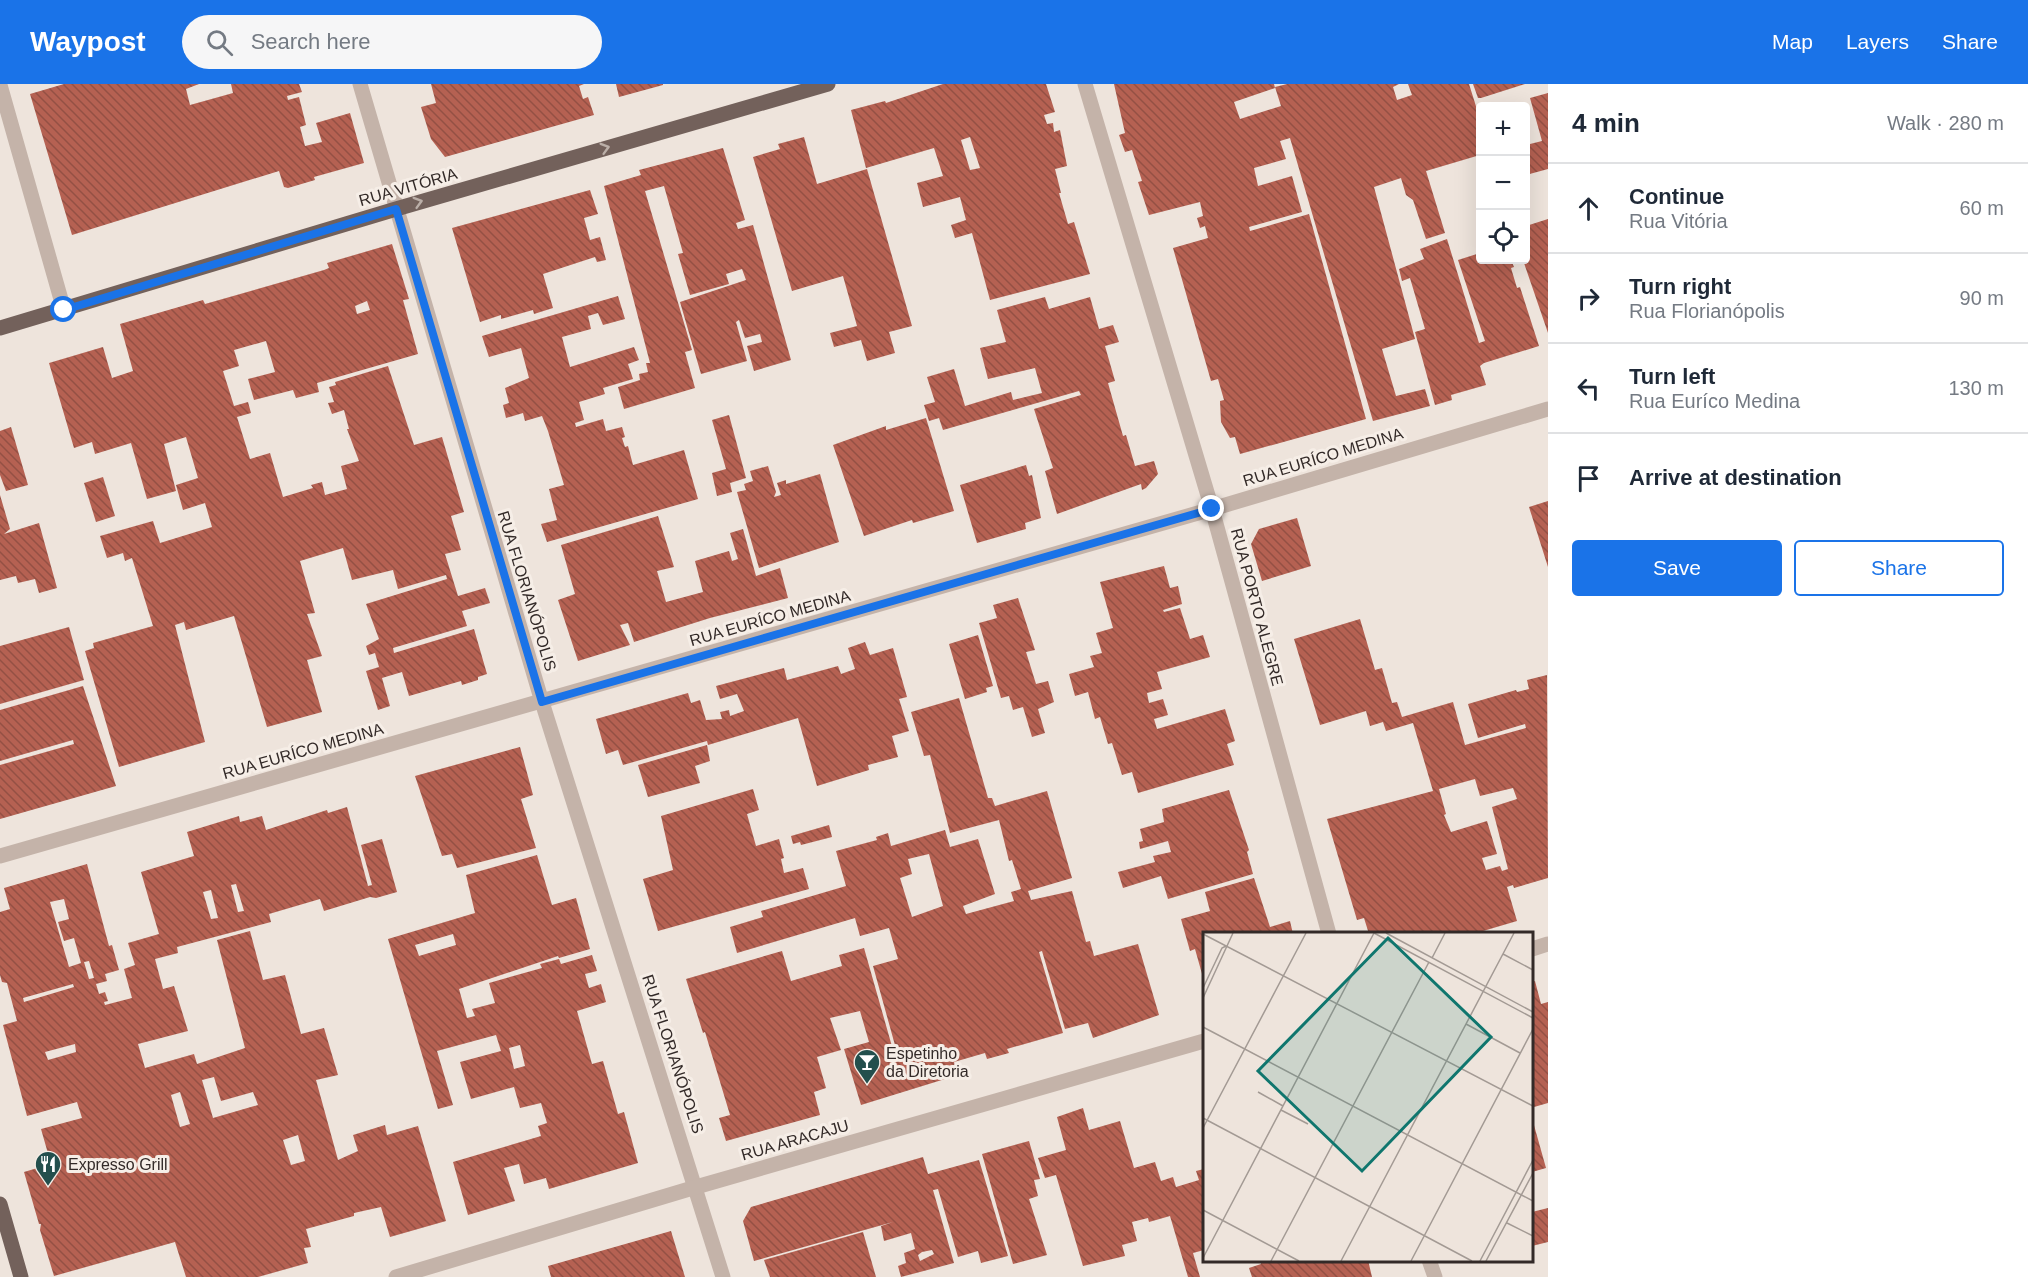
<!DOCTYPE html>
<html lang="en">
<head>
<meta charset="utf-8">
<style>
  body { margin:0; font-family:Arial,sans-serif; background:#f6f6f7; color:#1f2937 }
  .controls { position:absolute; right:18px; top:18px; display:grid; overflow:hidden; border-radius:6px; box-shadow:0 6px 24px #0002 }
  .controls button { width:54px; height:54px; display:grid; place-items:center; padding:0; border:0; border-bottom:2px solid #e0e1e3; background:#fff; color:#1f2937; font:30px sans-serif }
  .stop { position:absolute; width:18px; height:18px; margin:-14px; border:4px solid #1a73e8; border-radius:50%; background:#fff }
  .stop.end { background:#1a73e8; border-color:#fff; box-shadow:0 2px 6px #0008 }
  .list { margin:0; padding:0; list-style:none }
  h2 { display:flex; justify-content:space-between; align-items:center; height:78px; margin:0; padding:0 24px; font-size:26px }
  h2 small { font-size:20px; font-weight:400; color:#747a83 }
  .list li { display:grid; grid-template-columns:39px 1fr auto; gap:18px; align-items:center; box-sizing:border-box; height:90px; padding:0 24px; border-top:2px solid #e0e1e3 }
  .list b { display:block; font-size:22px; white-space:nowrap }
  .list p { margin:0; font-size:20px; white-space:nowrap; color:#747a83 }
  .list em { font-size:20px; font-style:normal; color:#747a83 }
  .actions { display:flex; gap:12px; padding:18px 24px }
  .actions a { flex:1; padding:14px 0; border:2px solid #1a73e8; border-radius:6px; text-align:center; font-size:21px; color:#1a73e8 }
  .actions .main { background:#1a73e8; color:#fff }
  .icon { flex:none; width:33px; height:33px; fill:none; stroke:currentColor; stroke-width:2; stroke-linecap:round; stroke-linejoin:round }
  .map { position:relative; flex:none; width:1548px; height:1193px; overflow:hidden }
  header { display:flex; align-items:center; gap:36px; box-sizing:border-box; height:84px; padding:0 30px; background:#1a73e8; color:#fff }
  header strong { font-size:28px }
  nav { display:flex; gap:33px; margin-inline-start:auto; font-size:21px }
  .search { width:420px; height:54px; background:#f6f6f7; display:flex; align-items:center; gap:15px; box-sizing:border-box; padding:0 21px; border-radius:33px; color:#747a83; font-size:22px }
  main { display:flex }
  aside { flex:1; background:#fff }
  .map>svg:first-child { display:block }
  .building { fill:url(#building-back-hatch); fill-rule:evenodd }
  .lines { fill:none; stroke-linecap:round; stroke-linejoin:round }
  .minor { stroke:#c4b3a9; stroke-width:15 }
  .primary { stroke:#73615b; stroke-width:15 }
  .oneway { stroke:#bbafa8 }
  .route { stroke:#1a73e8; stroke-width:8 }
  .labels { text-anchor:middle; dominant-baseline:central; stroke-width:6; stroke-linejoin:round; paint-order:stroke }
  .street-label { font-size:16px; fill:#332a28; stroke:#f6eee7 }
  .poi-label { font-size:16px; fill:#332a28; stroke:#f6eee7; text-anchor:start }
  .inset-road { fill:none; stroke:#a39a94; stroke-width:1.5 }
  .view { fill:#0f766e; fill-opacity:0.15; stroke:#0f766e; stroke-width:3 }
  .inset-edge { fill:none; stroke:#332a28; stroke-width:3 }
</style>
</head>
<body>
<header>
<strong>Waypost</strong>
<div class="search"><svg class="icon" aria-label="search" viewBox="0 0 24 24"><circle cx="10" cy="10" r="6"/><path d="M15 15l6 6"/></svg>Search here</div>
<nav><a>Map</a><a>Layers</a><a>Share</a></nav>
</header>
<main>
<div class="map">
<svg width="1548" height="1193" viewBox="0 0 1548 1193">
  <defs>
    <pattern id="building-back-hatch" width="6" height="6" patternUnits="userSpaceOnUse" patternTransform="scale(1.5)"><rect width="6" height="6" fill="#b56152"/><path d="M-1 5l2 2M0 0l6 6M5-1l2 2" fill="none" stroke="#945044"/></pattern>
  </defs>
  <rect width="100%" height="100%" fill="#eee4dc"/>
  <!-- building -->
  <g class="building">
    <path d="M64,0H199L186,5L190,21L233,9L231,0H299L302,8L287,12L288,16L299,13L306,41L300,43L305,62L322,58L316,39L350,29L364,79L314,93L315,96L288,104L284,103L279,87L72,151L30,10Z"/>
    <path d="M431,0H584L579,2L583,15L588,13L594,31L445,73L431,55L421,23L436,19Z"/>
    <path d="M616,0H663V1L619,13Z"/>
    <path d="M943,0H1046L1055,28L1044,31L1047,40L1053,39L1054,48L1060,46L1067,82L1055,85L1061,109H1059L1068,140L1074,138L1090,190L990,216L972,149L955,154L951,141L966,136L960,113L923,123L917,99L943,92L934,64L866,84L851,26L885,17L886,19ZM970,53L980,84L970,86L961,56Z"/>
    <path d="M1114,0H1274L1275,4L1234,18L1240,35L1281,22L1275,3L1287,0H1399L1393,3L1397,16L1412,11L1408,0H1469L1480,35V71L1426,87L1445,149L1426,155L1413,116L1406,111L1401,94L1374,103L1415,255L1382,265L1396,312L1425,305L1430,322L1373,337L1290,54L1280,57L1286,75L1254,84L1258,102L1292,92L1302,128L1249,143L1250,147L1309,130L1366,335L1240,370L1235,353L1230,354L1221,338L1220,317L1224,316L1218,295L1211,297L1173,164L1208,154L1205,142L1200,144L1197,134L1203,132L1200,118L1149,131L1138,98L1142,97L1132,66L1125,68L1119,51L1125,49Z"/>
    <path d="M1473,0H1525L1481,14H1478Z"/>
    <path d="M1548,9V85L1526,91V61L1542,57L1530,14Z"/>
    <path d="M804,53L817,100L867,85L912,242L889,248L895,269L867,277L861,256L834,263L830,249L857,242L843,192L792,207L753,73L780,65L778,60Z"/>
    <path d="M723,64L745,136L736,139L738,145L753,141L791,276L754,287L747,262L762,258L760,250L745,254L739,236L736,238L747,277L701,290L680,218L746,196L742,185L726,190L729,200L690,211L678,170L683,169L664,102L645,107L692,266L685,268L695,304L624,325L618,303L640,296L639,290L648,288L646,279H650L604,102L641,91L639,86Z"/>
    <path d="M590,106L598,130L584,134L590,156L600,153L606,176L597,178L595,173L543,190L553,224L534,230L533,226L501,235V231L480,238L452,144Z"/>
    <path d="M1548,135V249L1523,176L1526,142Z"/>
    <path d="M1447,155L1479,259L1485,257L1458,176L1480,169V176H1511L1514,183L1511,184L1517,204L1520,203L1539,262L1484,279L1480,282L1486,301L1451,311L1452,316L1435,321L1415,248L1425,245L1410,194L1402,197L1399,185L1424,175L1420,165Z"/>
    <path d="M392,160L409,215L403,216L418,270L317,299L319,308L296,314L293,306L254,316L248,295L275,288L266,257L234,266L239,282L223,287L234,322L248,318L251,329L237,333L250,375L270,369L283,413L313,404L311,401L322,398L325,411L347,405L341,382L359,377L347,345H349L344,326L332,330L328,319L334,318L329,303L336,301L335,298L388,282L414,361L442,353L464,428L451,432L461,466L445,470L458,512L485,504L490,519L462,527L467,542L393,564L394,569L474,545L487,590L478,593V596L462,601L461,597L409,612L402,588L382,594L390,622L378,626L366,587L379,583L375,569L369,571L366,562L379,555L366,520L447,495L446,491L398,505L393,486L352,496L343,464L300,477L315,529L307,530L322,572L307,576L322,628L267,643L234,532L186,546L184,538L175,541L205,658L119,683L85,567L94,564L93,559L153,542L132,474L125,477L123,469L107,474L100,452L153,437L160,459L212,443L205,419L183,426L176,401L198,394L186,353L164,360L176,407L147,415L131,359L95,370L92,358L74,364L49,279L103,263L112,294L133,287L120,240L203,216L205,220L324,186L329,184L327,179ZM367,217L370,226L357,230L355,222Z"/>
    <path d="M618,212L625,235L603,241L598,229L588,232L591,245L562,253L570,283L634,263L639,276L628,280L633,295L603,304L605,310L579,318L584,336L575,339L576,343L603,335L606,347L622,343L625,353L622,354L625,363L628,362L633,381L684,366L698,415L547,458L541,440L557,436L549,405L564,401L548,347L542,332L525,337L523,329L506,334L503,321L509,319L505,304L529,294L521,264L489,273L482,252Z"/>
    <path d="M1045,213L1049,225L1090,213L1099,245L1113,241L1119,258L1105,262L1115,297L1108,299L1123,352L1126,351L1135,382L1154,377L1158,390L1146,404L1142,406L1141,400L1057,430L1045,387L1053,384L1034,325L1081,311L1079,307L943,346L939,334L929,337L924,321L935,318L927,293L954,285L965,322L1011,308L1013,316L1042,309L1035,284L988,295L980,264L1006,258L997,226Z"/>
    <path d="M729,331L746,394L730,399L732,408L717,412L712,389L726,385L712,336Z"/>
    <path d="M926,334L954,427L913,439L912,436L864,452L833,361L886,342V346Z"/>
    <path d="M11,343L28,401L6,407L0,391V347Z"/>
    <path d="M1026,381L1029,392L1032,391L1041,434L1025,439L1026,445L977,459L960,401Z"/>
    <path d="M768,382L776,408L774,413L781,411L777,399L786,396V400L820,390L839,458L759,484L737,408L746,406L744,400L753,397L750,387Z"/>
    <path d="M103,393L115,432L96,438L84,399Z"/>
    <path d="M0,411L10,445L4,450L39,439L57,504L39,509L35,495L18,499L16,492L0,496Z"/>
    <path d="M1548,417V483L1529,423Z"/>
    <path d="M658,432L674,483L657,487L666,518L703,508L695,477L729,467L732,477L738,475L730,449L743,445L756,492L780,484L788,514L710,534L634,558L628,539L620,541L630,561L578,577L558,516L575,510L561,461Z"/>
    <path d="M1297,434L1311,482L1262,497L1251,460L1259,445Z"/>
    <path d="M1164,482L1170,504L1178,502L1182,520L1163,526L1164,528L1180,524L1190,555L1203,551L1210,573L1157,588L1162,605L1147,609L1149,619L1163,615L1168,631L1154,635L1157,645L1225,625L1235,657L1227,660L1234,681L1138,709L1132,688L1122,691L1112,659L1108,660L1100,633L1095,635L1088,608L1075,612L1069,590L1094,583L1090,572L1102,569L1096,549L1113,544L1100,498Z"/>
    <path d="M1018,514L1035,566L1026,568L1036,600L1048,597L1054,618L1038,625L1045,649L1032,653L1023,623L1013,626L1009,612L1001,614L979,539L997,534L993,521Z"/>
    <path d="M1360,535L1375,586L1382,584L1392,619L1397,618L1402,633L1453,618L1465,661L1526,644L1525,640L1478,654L1468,620L1516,606L1517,608L1529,605L1527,596L1547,591L1548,794L1514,804L1513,801L1507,803L1517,837L1473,850H1369L1364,834L1357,836L1327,735L1433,707L1413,639L1386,647L1383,638L1370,642L1366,627L1320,641L1294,555ZM1475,695L1480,712L1513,704L1517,715L1492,723L1508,785L1502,787L1500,782L1486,786L1482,774L1497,770L1487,737L1451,748L1444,731L1446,730L1439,705Z"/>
    <path d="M69,543L84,596L0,620V562Z"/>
    <path d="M978,551L993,602L986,604L987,608L965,615L949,560Z"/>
    <path d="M865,558L870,571L893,564L907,613L899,615L909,647L892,652L898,673L868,681L869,686L817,702L798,634L708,661L707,657L623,681L618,666L606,670L596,635L688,609L691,619L700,616L706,636L722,635L720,628L729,626L730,632L744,627L737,610L720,615L716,602L784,584L787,596L838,582L841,590L855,585L848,564Z"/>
    <path d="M83,602L116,702L0,735V681L74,660L73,656L0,677V626Z"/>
    <path d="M959,614L988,714H992L995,722L1047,707L1072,794L1028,807L1031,816L1072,807L1086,858L1090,857L1094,872L1138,860L1159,931L1093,954L1088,939L1065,945L1042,867L1039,868L1063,949L1007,965L1009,969L987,975L985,969L954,978L958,991L861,1021L844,965L869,958L860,927L830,934L841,966L817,973L826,1004L814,1008L820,1031L726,1057L719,1034L730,1031L705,948L703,949L686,895L782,867L791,897L842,882L839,871L864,864L895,973L898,972L873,882L898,875L889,844L860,852L855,834L737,869L730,843L763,833L761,827L846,802L836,767L877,756L876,753L888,749L891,762L945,746L950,763L978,755L995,810L963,822L966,830L1014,817L1011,808L1021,805L1012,776L1009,777L999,736L950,749L930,671L924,672L911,628ZM929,770L943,822L912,833L900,794L912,790L908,775Z"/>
    <path d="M707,661L710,677L695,682L700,699L648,713L638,681Z"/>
    <path d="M520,663L533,711L521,715L536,764L457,784L452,770L442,772L415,692Z"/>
    <path d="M753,705L759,726L747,730L756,762L779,755L784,774L781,775L784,789L803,784L809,805L658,847L643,795L673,786L661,732Z"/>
    <path d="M1229,706L1249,766L1247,768L1253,790L1168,815L1161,792L1123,804L1118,788L1155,778L1153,772L1171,768L1168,757L1140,765L1139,758L1143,757L1140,745L1164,738L1162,725Z"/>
    <path d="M347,723L368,802L372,801L361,761L382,755L397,808L376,814L370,813L324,827L320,815L269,830L271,838L177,863L178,869L155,875L163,905L174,902L188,947L138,960L145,984L194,970L197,980L245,964L217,856L250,847L263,896L285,891L301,950L324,944L338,991L316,996L338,1076L358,1067L353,1051L385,1041L387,1051L418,1042L446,1137L390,1153L381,1123L354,1129V1132L306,1145L311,1163L304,1164L308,1179L258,1193H186L175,1158L54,1192L40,1146L41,1140H39L24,1088L51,1080L41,1045L82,1034L77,1018L27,1032L3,941L17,937L7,899L2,898L0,891V828L10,825L4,804L87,780L109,862L112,861L119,886L105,890L107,897L96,900L99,910L105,908L108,917L104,918L105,921L132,914L124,885L135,881L128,859L159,850L141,788L194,772L187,748L239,732L240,738L262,732L266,746L327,726L328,729ZM236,800L244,827L238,828L231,801ZM211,806L218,834L211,835L203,808ZM64,815L69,835L58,838L64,857L74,854L81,879L69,883L50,818ZM89,877L94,894L89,895L84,878ZM73,900L74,903L24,918L23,914ZM75,960L76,968L48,976L45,968ZM214,993L221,1017L253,1008L258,1021L213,1034L202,996ZM180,1008L190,1040L180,1043L171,1011ZM298,1051L305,1077L291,1081L283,1056Z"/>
    <path d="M829,741L832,753L801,761L800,758L793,760L791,752Z"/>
    <path d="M537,771L552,821L576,814L590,865L559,874L558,872L459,905L467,934L475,932L472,925L495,919L489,899L542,884L540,880L559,875L561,880L592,871L597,887L585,890L589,904L601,900L606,918L577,927L592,980L603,977L618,1030L624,1028L638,1079L549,1105L546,1094L524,1100L519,1080L504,1084L515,1117L468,1131L453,1078L541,1052L538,1042L547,1039L541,1019L520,1024L514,1003L471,1015L460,978L501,967L496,951L437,967L453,1021L438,1025L388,855L475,829L466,791ZM453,850L456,861L419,872L415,861ZM520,961L525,982L514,985L509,964Z"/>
    <path d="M1254,794L1270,843L1290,837L1293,850H1204V897L1195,865L1190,867L1181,835L1210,827L1205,808Z"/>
    <path d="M1535,897L1541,920L1548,918V1019L1534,1023L1532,898Z"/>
    <path d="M1083,1024L1089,1046L1120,1037L1134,1084L1155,1078L1161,1097L1173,1093L1176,1103L1199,1096L1196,1087L1204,1085V1107L1202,1108L1204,1116V1166L1193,1169L1200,1193H1188L1170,1132L1149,1138L1148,1134L1132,1138L1137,1157L1122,1161L1125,1172L1083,1182L1056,1091L1045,1094L1038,1074L1066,1066L1057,1033Z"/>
    <path d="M1532,1034L1546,1084L1532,1088Z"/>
    <path d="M1029,1057L1040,1095L1034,1096L1038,1112L1029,1115L1047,1171L1013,1180L982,1070Z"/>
    <path d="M923,1073L928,1090L979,1076L1008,1172L981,1179L978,1167L958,1173L938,1105L933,1106L954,1179L901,1193L898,1182L906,1179L904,1169L915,1165L911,1149L884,1157L881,1142L893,1138L754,1177L743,1137L751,1123ZM932,1166L934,1170L920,1177L918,1171L922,1168Z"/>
    <path d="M1548,1124V1158L1532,1162V1128Z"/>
    <path d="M671,1147L685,1193H551L548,1182Z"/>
    <path d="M863,1148L876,1193H770L764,1176Z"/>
    <path d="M1260,1176H1368L1372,1193H1252L1249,1184L1261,1180Z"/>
  </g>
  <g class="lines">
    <!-- minor -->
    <g class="minor">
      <path d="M360,0L542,618L723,1193"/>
      <path d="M1085,0L1212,425L1329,850"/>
      <path d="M0,1L64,226"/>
      <path d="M0,772L1212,425L1548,325"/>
      <path d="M1532,865L1548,860"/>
      <path d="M1429,1176L1435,1193"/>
      <path d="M396,1193L696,1103L1204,957"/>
    </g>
    <!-- primary -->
    <g class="primary">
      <path d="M0,244L396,125L828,0"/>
      <path d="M0,1120L21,1193"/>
    </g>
  </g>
  <!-- one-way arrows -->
  <defs><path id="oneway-chevron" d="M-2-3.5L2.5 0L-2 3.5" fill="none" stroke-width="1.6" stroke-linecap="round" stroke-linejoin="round" transform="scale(1.5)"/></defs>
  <g class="oneway">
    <use href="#oneway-chevron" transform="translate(605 64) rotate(-16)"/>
    <use href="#oneway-chevron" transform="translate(418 118) rotate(-16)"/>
  </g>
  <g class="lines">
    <!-- route -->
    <path class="route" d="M64,226L396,125L542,618L1212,425"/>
  </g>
  <!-- icons -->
  <defs>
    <g id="bar-pin" transform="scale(1.35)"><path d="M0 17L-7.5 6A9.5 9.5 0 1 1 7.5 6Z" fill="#234f4d" stroke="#f6eee7"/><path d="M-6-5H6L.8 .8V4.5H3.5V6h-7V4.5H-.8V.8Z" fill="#fff"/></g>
    <g id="restaurant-pin" transform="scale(1.35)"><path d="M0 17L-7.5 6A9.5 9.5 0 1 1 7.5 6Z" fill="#234f4d" stroke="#f6eee7"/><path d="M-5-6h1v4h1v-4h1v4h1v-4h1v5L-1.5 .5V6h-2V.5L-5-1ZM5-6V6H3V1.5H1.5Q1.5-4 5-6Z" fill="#fff"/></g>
  </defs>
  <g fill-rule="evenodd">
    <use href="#bar-pin" x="867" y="978"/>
    <use href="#restaurant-pin" x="48" y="1080"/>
  </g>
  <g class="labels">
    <!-- street labels -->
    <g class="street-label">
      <text transform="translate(408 103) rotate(-16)">RUA VITÓRIA</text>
      <text transform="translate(1323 373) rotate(-17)">RUA EURÍCO MEDINA</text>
      <text transform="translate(527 507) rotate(73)">RUA FLORIANÓPOLIS</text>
      <text transform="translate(1257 523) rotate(75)">RUA PORTO ALEGRE</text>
      <text transform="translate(770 534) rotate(-16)">RUA EURÍCO MEDINA</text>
      <text transform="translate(303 667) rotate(-16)">RUA EURÍCO MEDINA</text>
      <text transform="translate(673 970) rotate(72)">RUA FLORIANÓPOLIS</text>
      <text transform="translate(795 1056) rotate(-16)">RUA ARACAJU</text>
    </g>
    <!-- poi labels -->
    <g class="poi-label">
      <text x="886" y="969">Espetinho<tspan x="886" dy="18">da Diretoria</tspan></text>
      <text x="68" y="1080">Expresso Grill</text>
    </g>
  </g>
  <!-- overview -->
  <g transform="translate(1203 848)">
    <rect width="330" height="330" fill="#eee4dc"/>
    <path class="inset-road" d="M171,1L330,86M183,1L330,80M0,2L330,174M300,22L330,38M229,26L242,1M0,56L19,16L23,14M0,66L30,1M263,92L317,121M0,95L330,269M55,160L80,174M78,178L105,192M0,186L269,329M0,196L103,1M0,278L96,329M304,291L330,304M0,326L171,1M68,329L226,30M138,329L311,1M208,329L330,97M277,329L330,228M283,329L330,241"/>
    <path class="view" d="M185,6L288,105L159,239L55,139Z"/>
    <rect width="330" height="330" class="inset-edge"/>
  </g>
</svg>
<div class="controls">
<button>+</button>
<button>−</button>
<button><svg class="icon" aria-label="locate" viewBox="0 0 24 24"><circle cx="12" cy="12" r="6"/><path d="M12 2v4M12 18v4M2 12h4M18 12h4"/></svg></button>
</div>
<div class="stop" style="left:64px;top:226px"></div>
<div class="stop end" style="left:1212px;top:425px"></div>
</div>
<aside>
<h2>4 min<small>Walk · 280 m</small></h2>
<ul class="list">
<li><svg class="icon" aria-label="ahead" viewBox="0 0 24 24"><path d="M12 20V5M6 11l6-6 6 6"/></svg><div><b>Continue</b><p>Rua Vitória</p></div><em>60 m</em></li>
<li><svg class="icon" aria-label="right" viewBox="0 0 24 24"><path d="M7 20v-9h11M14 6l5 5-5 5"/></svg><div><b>Turn right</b><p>Rua Florianópolis</p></div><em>90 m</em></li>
<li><svg class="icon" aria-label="left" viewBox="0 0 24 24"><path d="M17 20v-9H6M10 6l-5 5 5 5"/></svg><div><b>Turn left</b><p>Rua Euríco Medina</p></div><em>130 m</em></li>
<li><svg class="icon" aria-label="arrive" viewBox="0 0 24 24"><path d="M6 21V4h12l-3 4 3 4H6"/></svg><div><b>Arrive at destination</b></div></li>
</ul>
<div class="actions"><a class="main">Save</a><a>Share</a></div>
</aside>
</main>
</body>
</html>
